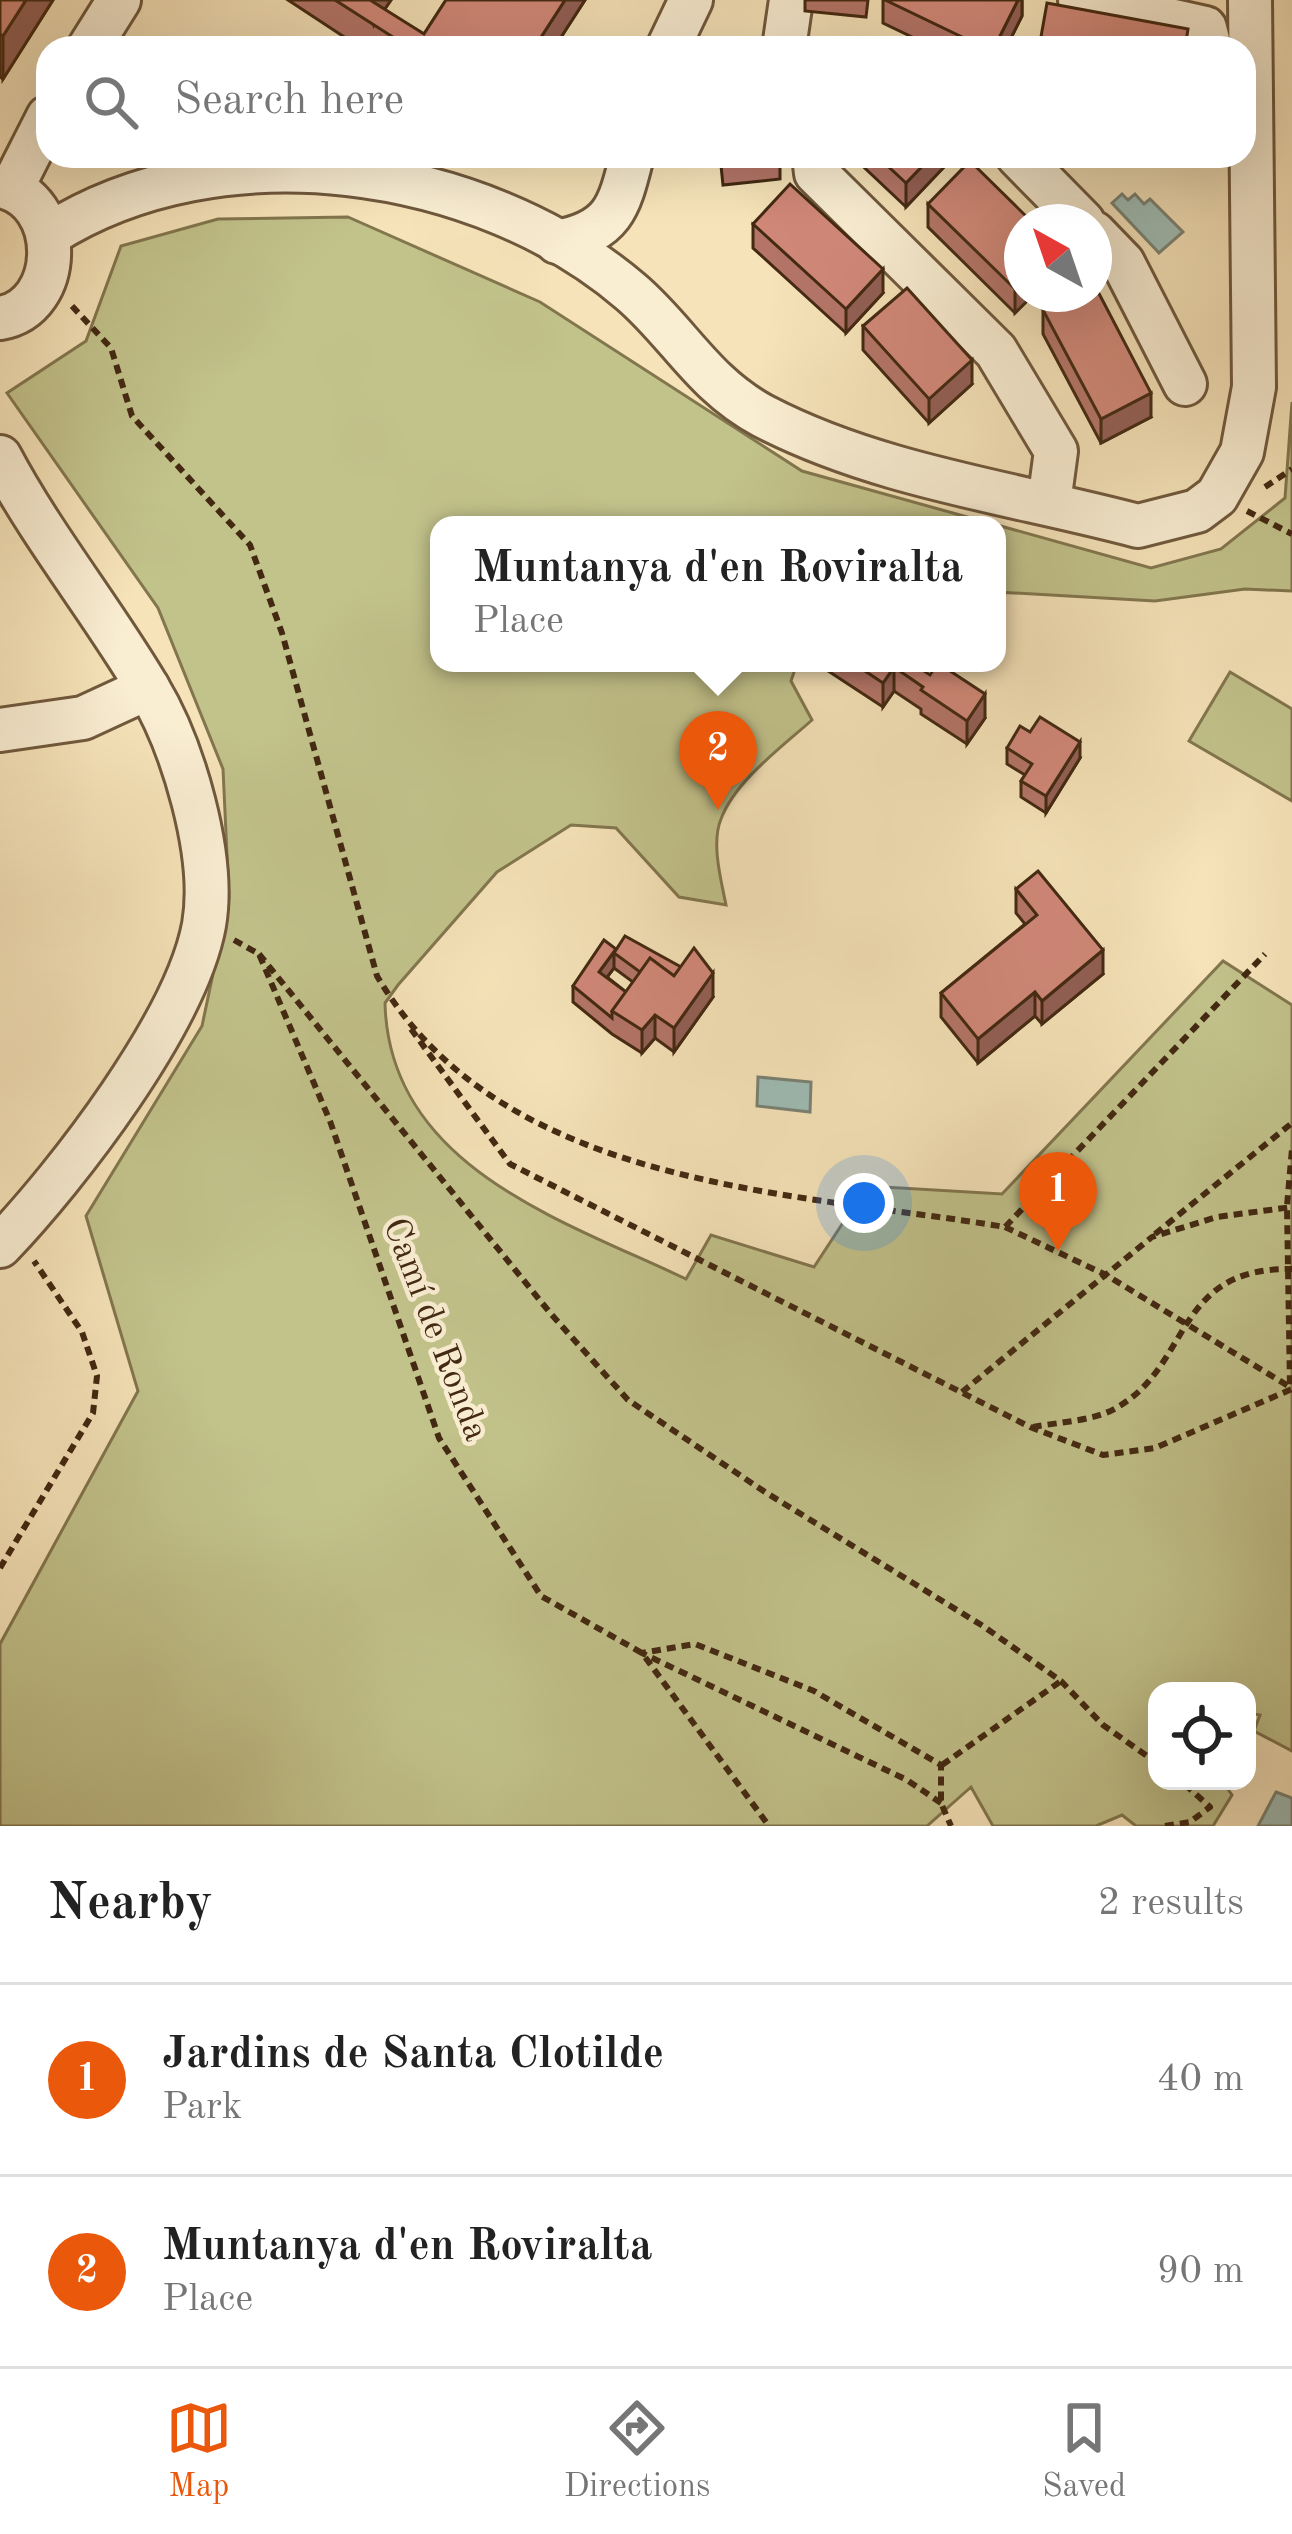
<!DOCTYPE html>
<html lang="en">
<head>
<meta charset="utf-8">
<style>
  body { margin:0; font-family:"Old Standard TT",serif; background:#f2f2f2; color:#222 }
  .controls { position:absolute; right:36px; bottom:36px; display:grid; overflow:hidden; border-radius:24px; box-shadow:0 12px 48px #0002 }
  .controls button { width:108px; height:108px; display:grid; place-items:center; padding:0; border:0; border-bottom:3px solid #e0e0e0; background:#fff; color:#222; font:60px sans-serif }
  .compass { position:absolute; left:1004px; top:204px; width:108px; height:108px; border-radius:50%; background:#fff; box-shadow:0 12px 48px #0002; rotate:320deg }
  .you { position:absolute; left:864px; top:1203px; width:42px; height:42px; margin:-30px; border:9px solid #fff; border-radius:50%; background:#1a73e8; box-shadow:0 0 0 18px #1a73e833 }
  .badge { display:grid; place-items:center; width:78px; height:78px; border-radius:50%; background:#ea580c; color:#fff; font-size:39px; font-weight:700 }
  .pin { position:absolute; translate:-50% -99px; filter:drop-shadow(0 3px 6px #0008) }
  .pin::after { content:''; position:absolute; top:63px; width:42px; height:36px; background:inherit; clip-path:polygon(0 0,100% 0,50% 100%) }
  .popup { position:absolute; left:430px; top:516px; width:576px; height:156px; box-sizing:border-box; display:grid; place-content:center; border-radius:24px; background:#fff; filter:drop-shadow(0 3px 9px #0005); font-size:39px; white-space:nowrap; color:#767676 }
  .popup b { font-size:45px; color:#222 }
  .popup::after { content:''; position:absolute; left:50%; top:100%; margin-left:-24px; border:24px solid transparent; border-top-color:#fff }
  .list { margin:0; padding:0; list-style:none }
  h2 { display:flex; justify-content:space-between; align-items:center; height:156px; margin:0; padding:0 48px; font-size:51px }
  h2 small { font-size:39px; font-weight:400; color:#767676 }
  .list li { display:grid; grid-template-columns:78px 1fr auto; gap:36px; align-items:center; box-sizing:border-box; height:192px; padding:0 48px; border-top:3px solid #e0e0e0 }
  .list b { display:block; font-size:45px; white-space:nowrap }
  .list p { margin:0; font-size:39px; white-space:nowrap; color:#767676 }
  .list em { font-size:39px; font-style:normal; color:#767676 }
  .icon { flex:none; width:66px; height:66px; fill:none; stroke:currentColor; stroke-width:2; stroke-linecap:round; stroke-linejoin:round }
  .map { position:relative; flex:none; width:1292px; height:1826px; overflow:hidden }
  .search { position:absolute; background:#fff; box-shadow:0 12px 48px #0002; left:36px; right:36px; top:36px; height:132px; display:flex; align-items:center; gap:30px; box-sizing:border-box; padding:0 42px; border-radius:36px; color:#767676; font-size:45px }
  .sheet { height:540px; background:#fff }
  nav { display:flex; justify-content:space-around; align-items:center; box-sizing:border-box; height:168px; border-top:3px solid #e0e0e0; background:#fff; font-size:33px; color:#767676 }
  nav a { display:grid; justify-items:center; gap:6px }
  nav .on { color:#ea580c }
  .map>svg:first-child { display:block }
  .green { fill:#c2c28b; stroke:#82764e; stroke-width:3 }
  .water { fill:#9ebdb6; stroke:#7a8274; stroke-width:3 }
  .lines { fill:none; stroke-linecap:round; stroke-linejoin:round }
  .minor-casing { stroke:#70583c; stroke-width:48 }
  .path { stroke:#432912; stroke-width:6; stroke-dasharray:9 6; stroke-linecap:butt }
  .minor { stroke:#f9edd2; stroke-width:42 }
  .wall { fill:#b47568; stroke:#432912; stroke-width:3; fill-rule:evenodd }
  .shaded-wall { fill:#925f55; stroke:#432912; stroke-width:3 }
  .building { fill:#d18879; stroke:#432912; stroke-width:3 }
  .labels { text-anchor:middle; dominant-baseline:central; stroke-width:9; stroke-linejoin:round; paint-order:stroke }
  .street-label { font-size:36px; fill:#432912; stroke:#f9edd2 }
</style>
</head>
<body>
<div class="map">
<svg width="1292" height="1826" viewBox="0 0 1292 1826">
  <rect width="100%" height="100%" fill="#f6e3b9"/>
  <filter id="stains"><feTurbulence type="fractalNoise" baseFrequency=".00167" numOctaves="4"/><feColorMatrix values="0 0 0 0 .2 0 0 0 0 .09 0 0 0 0 .02 0 0 0 .5 -.17"/></filter>
  <radialGradient id="worn" r=".72"><stop offset=".6" stop-color="#630" stop-opacity="0"/><stop offset="1" stop-color="#630" stop-opacity=".3"/></radialGradient>
  <!-- green -->
  <g class="green">
    <path d="M348,217L540,302L802,471L996,525H439V663H797L791,681L812,720C783,746 735,781 721,819C711,843 721,880 726,905L679,897L616,828L571,825L497,872L398,985L385,1003C389,1167 564,1221 686,1279L711,1235L814,1267L867,1186L1002,1194L1223,961L1292,1005V1751L1254,1731L1260,1715L1247,1713V1691H1157V1781H1222L1232,1795L1213,1826H1136L1122,1815L1096,1826H993L971,1787L927,1826H0V1644L138,1391L86,1216L202,1026L229,898L223,769L158,608L7,393L86,341L121,246L218,219Z"/>
    <path d="M1292,402V591L1245,589L1155,601L997,592V525L1151,568L1221,549L1285,498Z"/>
    <path d="M1230,672L1292,709V801L1189,741Z"/>
  </g>
  <!-- water -->
  <g class="water">
    <path d="M1122,194L1128,200L1135,194L1144,204L1150,199L1183,232L1159,253L1112,203Z"/>
    <path d="M758,1077L811,1082L810,1112L757,1106Z"/>
    <path d="M1276,1792L1292,1798V1826H1258Z"/>
  </g>
  <g class="lines">
    <!-- minor casing -->
    <g class="minor-casing">
      <g id="minor">
        <path d="M1080,0L1205,28L1210,48"/>
        <path d="M89,48L119,0"/>
        <path d="M668,48L691,0"/>
        <path d="M784,48L791,0"/>
        <path d="M814,156L816,173L996,351L1056,451L1049,503"/>
        <path d="M1018,156L1083,222"/>
        <path d="M0,186C66,199 65,307 0,318"/>
        <path d="M12,188L48,117"/>
        <path d="M1094,233L1123,263L1185,384"/>
        <path d="M50,234C220,126 481,163 631,292C678,332 703,384 763,416C878,476 1014,493 1138,526L1197,511L1217,496L1242,452L1254,387L1250,0"/>
        <path d="M557,242C614,231 619,207 632,156"/>
        <path d="M0,457C43,538 101,609 148,688C183,746 216,856 204,925C186,1022 68,1175 0,1246"/>
        <path d="M0,730L83,718L148,688"/>
      </g>
    </g>
    <!-- path -->
    <g class="path">
      <path d="M72,306L111,348L132,416L250,545L282,633L377,976C502,1189 789,1191 1005,1227L1265,954"/>
      <path d="M1265,487L1292,469"/>
      <path d="M1247,511L1292,534"/>
      <path d="M234,940L259,954L330,1121L439,1438L541,1596L642,1653L769,1826"/>
      <path d="M259,954L551,1314L628,1400L765,1492L983,1626L1061,1681L1103,1725L1157,1763"/>
      <path d="M411,1029L510,1164L1030,1427L1103,1455L1155,1448L1292,1389"/>
      <path d="M1005,1227L1106,1275L1290,1387L1287,1206L1292,1149"/>
      <path d="M1155,1234L1292,1123"/>
      <path d="M962,1392L1152,1237L1217,1217L1292,1207"/>
      <path d="M1033,1427C1059,1422 1094,1421 1116,1408C1192,1366 1173,1267 1292,1269"/>
      <path d="M0,1568L93,1413L97,1376L82,1332L34,1261"/>
      <path d="M942,1765L1061,1681"/>
      <path d="M941,1803L907,1780L642,1653L695,1644L814,1691L941,1765V1803L951,1826"/>
      <path d="M1165,1826L1190,1822L1210,1807L1181,1781"/>
    </g>
    <!-- minor -->
    <use href="#minor" class="minor"/>
  </g>
  <!-- wall -->
  <g class="wall">
    <path d="M0,0H53L3,79L0,77Z"/>
    <path d="M288,0H391L384,10L424,34L446,0H585L554,48H361Z"/>
    <path d="M805,0H868L866,17L805,11Z"/>
    <path d="M883,0H1022V16L1006,48H935L883,23Z"/>
    <path d="M720,156H780V179L723,185Z"/>
    <path d="M852,156H945V166L906,207Z"/>
    <path d="M928,204L1022,294H1034L1015,313L928,227Z"/>
    <path d="M753,224L883,293L846,333L753,248Z"/>
    <path d="M1043,310L1151,417L1101,443L1043,334Z"/>
    <path d="M863,326L972,384L929,423L863,350Z"/>
    <path d="M816,663H912L985,718L967,744L921,714V709L894,691L883,707Z"/>
    <path d="M1007,748L1080,758L1046,813L1021,797V781L1025,775L1007,764Z"/>
    <path d="M1016,889L1103,974L1042,1024L1035,1016L978,1063L941,1017V993L1025,924L1016,913Z"/>
    <path d="M616,950L713,997L674,1052L655,1038L642,1053L612,1034L573,1002V986ZM614,968L633,982L626,992L607,977Z"/>
  </g>
  <!-- shaded-wall -->
  <g class="shaded-wall">
    <path d="M26,0H53L3,79V36Z"/>
    <path d="M370,0H391L374,25Z"/>
    <path d="M565,0H585L554,48H534Z"/>
    <path d="M1018,0H1022V16L1006,48H994Z"/>
    <path d="M932,156H945V166L906,207V183Z"/>
    <path d="M883,269V293L846,333V309Z"/>
    <path d="M1022,282V294H1034L1015,313V289Z"/>
    <path d="M972,360V384L929,423V399Z"/>
    <path d="M1151,393V417L1101,443V419Z"/>
    <path d="M894,667V691L883,707V683Z"/>
    <path d="M985,694V718L967,744V721Z"/>
    <path d="M1080,742V758L1046,813V796Z"/>
    <path d="M616,949L614,953V968L599,988V972Z"/>
    <path d="M1103,950V974L1042,1024V1001Z"/>
    <path d="M713,973V997L674,1052V1028Z"/>
    <path d="M1035,992V1016L978,1063V1039Z"/>
    <path d="M655,1015V1038L642,1053V1030Z"/>
  </g>
  <!-- building -->
  <g class="building">
    <path d="M0,0H26L3,36L0,34Z"/>
    <path d="M335,0H370L424,34L446,0H565L534,48H410Z"/>
    <path d="M885,0H1018L994,48H985Z"/>
    <path d="M1047,3L1188,29L1185,48H1039Z"/>
    <path d="M723,156H774L723,161Z"/>
    <path d="M877,156H932L906,183Z"/>
    <path d="M970,161L1032,222H1022V282L1015,289L928,204Z"/>
    <path d="M790,184L883,269L846,309L753,224Z"/>
    <path d="M1094,284L1151,393L1101,419L1043,310L1074,294H1094Z"/>
    <path d="M907,288L972,360L929,399L863,326Z"/>
    <path d="M853,663H912L930,675L938,663L985,694L967,721L921,690L923,687L894,667L883,683Z"/>
    <path d="M1040,717L1080,742L1046,796L1021,781L1032,764L1007,748L1020,726L1030,732Z"/>
    <path d="M1038,871L1103,950L1042,1001L1035,992L978,1039L941,993L1037,915L1016,889Z"/>
    <path d="M625,936L681,967L674,976L650,958L640,972L614,953Z"/>
    <path d="M604,940L616,949L599,972L626,992L612,1011V1018L573,986Z"/>
    <path d="M694,948L713,973L674,1028L655,1015L642,1030L612,1011L650,958L674,976Z"/>
  </g>
  <g class="labels">
    <!-- street labels -->
    <g class="street-label">
      <text transform="translate(434 1330) rotate(69)">Camí de Ronda</text>
    </g>
  </g>
  <rect width="100%" height="100%" filter="url(#stains)"/>
  <rect width="100%" height="100%" fill="url(#worn)"/>
</svg>
<div class="controls">
<button><svg class="icon" aria-label="locate" viewBox="0 0 24 24"><circle cx="12" cy="12" r="6"/><path d="M12 2v4M12 18v4M2 12h4M18 12h4"/></svg></button>
</div>
<svg class="compass" viewBox="-18 -18 36 36"><path d="M0-13l5 13h-10z" fill="#e53935"/><path d="M0 13l5-13h-10z" fill="#767676"/></svg>
<div class="you"></div>
<div class="pin badge" style="left:1058px;top:1251px">1</div>
<div class="pin badge" style="left:718px;top:810px">2</div>
<div class="popup"><b>Muntanya d'en Roviralta</b>Place</div>
<div class="search"><svg class="icon" aria-label="search" viewBox="0 0 24 24"><circle cx="10" cy="10" r="6"/><path d="M15 15l6 6"/></svg>Search here</div>
</div>
<section class="sheet">
<h2>Nearby<small>2 results</small></h2>
<ul class="list">
<li><span class="badge">1</span><div><b>Jardins de Santa Clotilde</b><p>Park</p></div><em>40 m</em></li>
<li><span class="badge">2</span><div><b>Muntanya d'en Roviralta</b><p>Place</p></div><em>90 m</em></li>
</ul>
</section>
<nav>
<a class="on"><svg class="icon" aria-label="map" viewBox="0 0 24 24"><path d="M3 6l6-2 6 2 6-2v14l-6 2-6-2-6 2zM9 4v14M15 6v14"/></svg>Map</a>
<a><svg class="icon" aria-label="directions" viewBox="0 0 24 24"><path d="M12 3l9 9-9 9-9-9zM9 14v-3h6M13 9l2 2-2 2"/></svg>Directions</a>
<a><svg class="icon" aria-label="saved" viewBox="0 0 24 24"><path d="M7 4h10v16l-5-4-5 4z"/></svg>Saved</a>
</nav>
</body>
</html>
